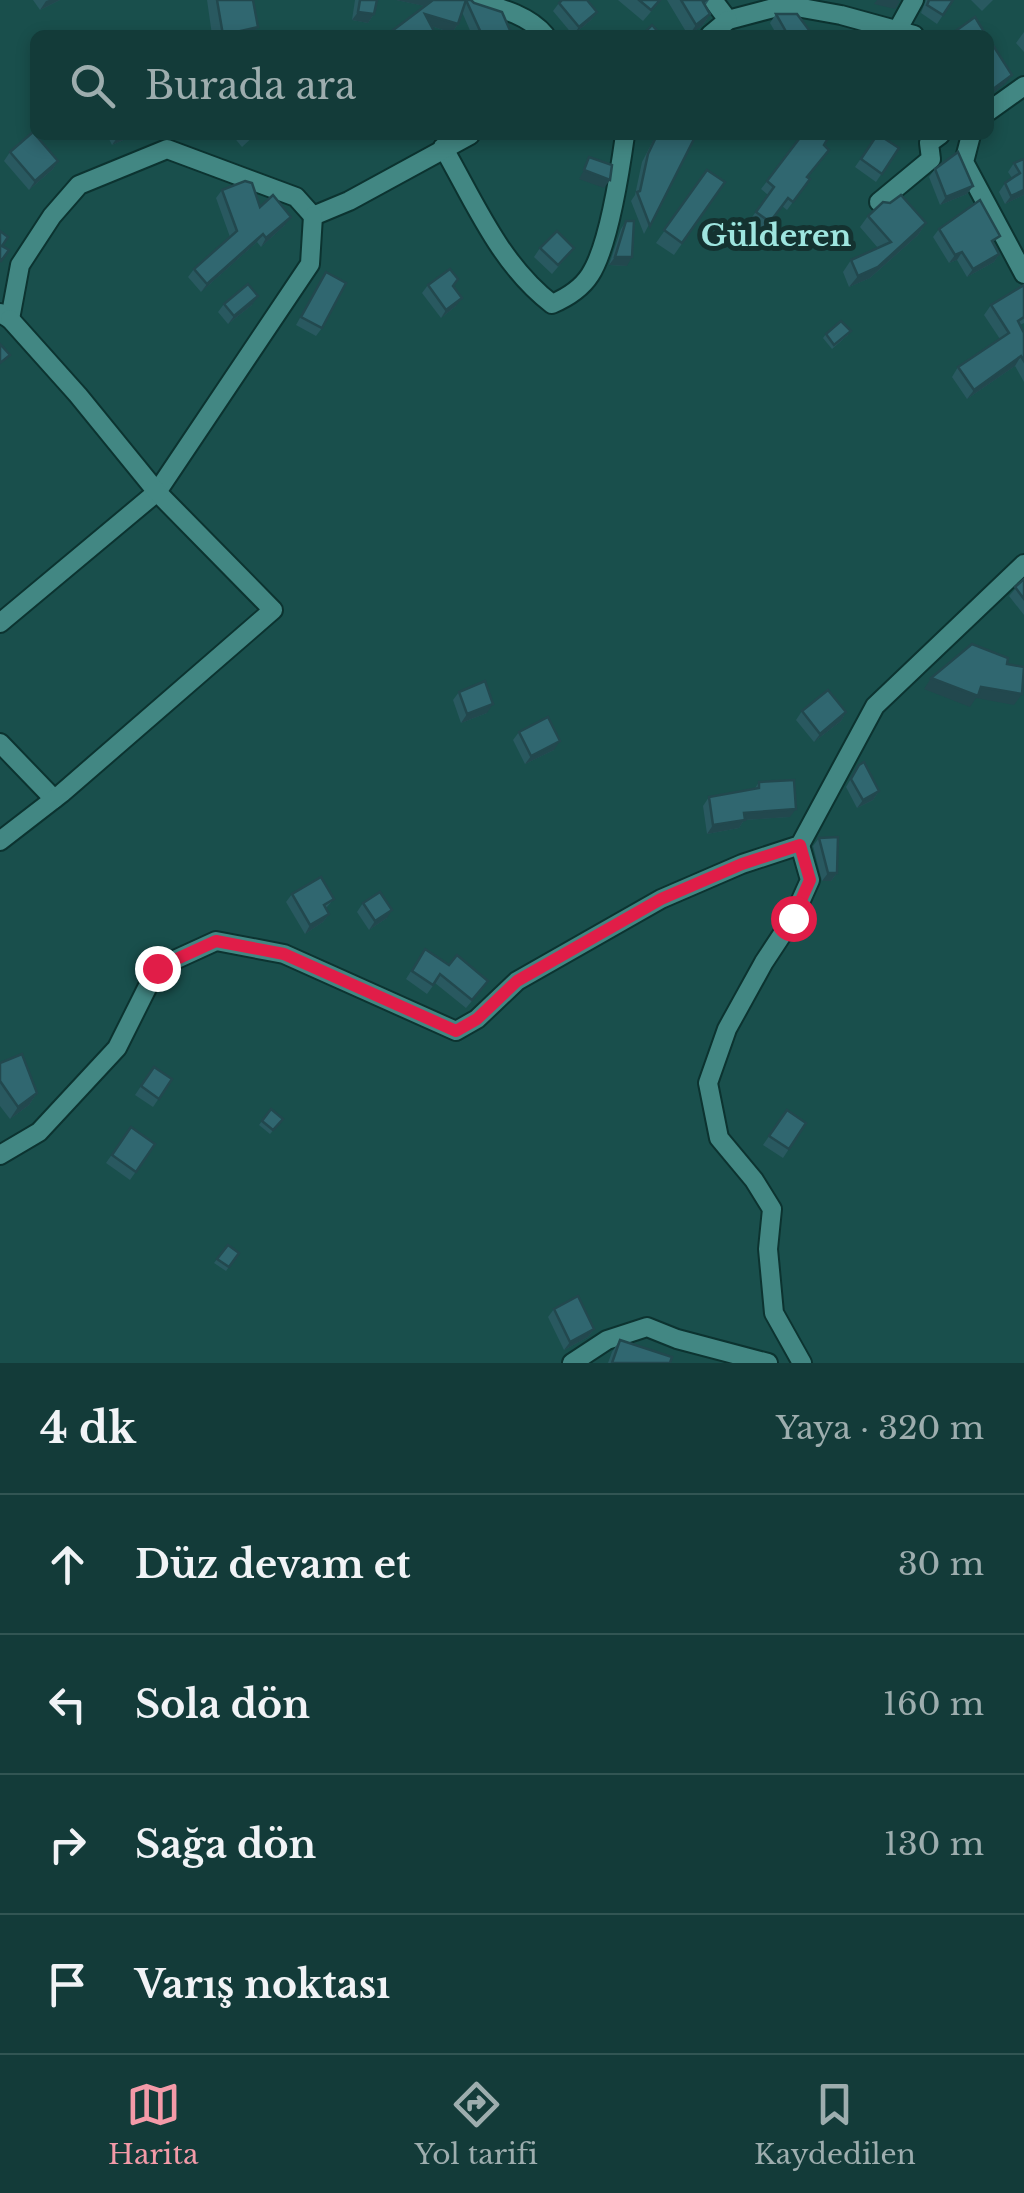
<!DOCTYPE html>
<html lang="tr">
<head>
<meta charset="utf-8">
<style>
  body { margin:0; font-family:"Libre Baskerville",serif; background:#1c4241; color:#f1f3f6 }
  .stop { position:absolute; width:30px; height:30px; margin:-22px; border:8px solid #e11d48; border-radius:50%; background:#fff }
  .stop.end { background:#e11d48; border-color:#fff; box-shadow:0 2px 10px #0008 }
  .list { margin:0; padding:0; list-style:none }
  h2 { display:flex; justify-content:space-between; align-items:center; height:130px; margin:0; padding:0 40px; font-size:42px }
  h2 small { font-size:32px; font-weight:400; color:#9dadae }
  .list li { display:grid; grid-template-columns:65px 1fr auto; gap:30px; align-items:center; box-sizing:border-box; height:140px; padding:0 40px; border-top:2px solid #325553 }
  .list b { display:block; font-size:38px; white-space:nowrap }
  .list em { font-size:32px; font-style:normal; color:#9dadae }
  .icon { flex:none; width:55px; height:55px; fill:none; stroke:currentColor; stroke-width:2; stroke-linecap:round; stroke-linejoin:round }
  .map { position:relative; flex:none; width:1024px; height:1363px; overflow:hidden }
  .search { position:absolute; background:#133b39; box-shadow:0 5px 15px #0003; left:30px; right:30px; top:30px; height:110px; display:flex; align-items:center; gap:25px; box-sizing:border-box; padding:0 35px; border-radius:15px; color:#9dadae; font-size:38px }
  .sheet { height:690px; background:#133b39 }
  nav { display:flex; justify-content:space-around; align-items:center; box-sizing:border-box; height:140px; border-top:2px solid #325553; background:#133b39; font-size:28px; color:#9dadae }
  nav a { display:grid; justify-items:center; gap:5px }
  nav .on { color:#f39aa8 }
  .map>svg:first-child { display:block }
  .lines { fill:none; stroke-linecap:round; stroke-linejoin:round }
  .street-casing { stroke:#0c3330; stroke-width:22 }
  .street { stroke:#428783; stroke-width:18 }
  .wall { fill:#295960 }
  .shaded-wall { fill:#22484e }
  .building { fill:#306770; stroke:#22484e; stroke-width:2.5 }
  .route { stroke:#e11d48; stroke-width:12 }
  .labels { text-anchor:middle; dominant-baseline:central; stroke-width:10; stroke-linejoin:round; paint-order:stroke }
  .quarter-label { font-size:30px; font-weight:bold; fill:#9ee5df; stroke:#143230 }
</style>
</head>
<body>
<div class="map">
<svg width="1024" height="1363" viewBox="0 0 1024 1363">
  <rect width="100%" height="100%" fill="#194f4c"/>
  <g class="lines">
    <!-- street casing -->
    <g class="street-casing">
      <g id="street">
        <path d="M472,0C496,7 528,14 545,35"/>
        <path d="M713,0L728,20L785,5L841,15L914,35"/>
        <path d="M898,29L914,0"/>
        <path d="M710,35L728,20"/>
        <path d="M989,111L1024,86"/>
        <path d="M971,135L964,162L1024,274"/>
        <path d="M443,147C475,203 500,264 552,304C566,298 581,289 590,275C609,246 620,171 625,135"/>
        <path d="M879,202L931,159L929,143L940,135"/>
        <path d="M0,313L10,319L20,265L52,216L79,185L167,149L296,197L313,216L349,201L470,135"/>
        <path d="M0,623L157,492L310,264L313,216"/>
        <path d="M0,743L54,799"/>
        <path d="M0,841L62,793L273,610L157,492L78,395L10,319"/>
        <path d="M800,845L810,880L793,918L764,962L727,1029L708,1083L719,1138L754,1180L772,1209L768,1249L774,1313L802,1363"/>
        <path d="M0,1155L39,1132L117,1048L157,968L216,941L284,954L456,1031L477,1019L517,981L661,899L742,864L800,845L875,706L1024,564"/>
        <path d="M572,1363L607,1340L647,1327L677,1339L768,1363"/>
      </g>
    </g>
    <!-- street -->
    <use href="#street" class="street"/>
  </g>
  <!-- wall -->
  <g class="wall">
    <path d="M33,0H60L40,10Z"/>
    <path d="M207,0H253L258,27L252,35H212Z"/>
    <path d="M355,0H377L374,14L368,23L352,20Z"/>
    <path d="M396,0H471L512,35H472L462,12L458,24L452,33L431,26L436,35H389L392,31L425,6Z"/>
    <path d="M618,0H661L643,21Z"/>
    <path d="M667,0H709L705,6L710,14L703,25L688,35Z"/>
    <path d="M926,0H953L937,24L921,13Z"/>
    <path d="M971,0H993L982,11Z"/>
    <path d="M559,3L597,12L591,20L573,35L553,11Z"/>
    <path d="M776,14L812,35H777L770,23Z"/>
    <path d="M1024,32V52L1016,43Z"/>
    <path d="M107,135H135L112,145Z"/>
    <path d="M232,135H255L242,147Z"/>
    <path d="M656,135H696L644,234L631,201L635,195L642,162Z"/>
    <path d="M802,135L824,145L829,150L808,177L810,179L787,210L782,206L764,231L750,220L768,195L761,189Z"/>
    <path d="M877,135L899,148L876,182L855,167Z"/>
    <path d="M10,152L58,161L53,169L29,190L4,161Z"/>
    <path d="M1024,159V195L1005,204L999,192L1005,183L1012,178L1008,172L1014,163Z"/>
    <path d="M935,169L973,186L967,194L940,205L929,177Z"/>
    <path d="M707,170L725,182L674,255L656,243Z"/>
    <path d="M222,190L260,207L285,225L261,247L257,242L201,292L188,277L194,269L230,237L216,198Z"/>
    <path d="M868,216L926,223L918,235L870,278L849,287L843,272L851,260L878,248L860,227Z"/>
    <path d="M626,221L627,266L609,265L621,229Z"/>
    <path d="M939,229L994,244L999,254L994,262L967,277L957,260L949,263L933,237Z"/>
    <path d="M540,248H574L552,274L534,257Z"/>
    <path d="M326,272L322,328L316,336L296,325Z"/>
    <path d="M428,285L453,286L456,306L441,318L422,293Z"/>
    <path d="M1024,285V323L1020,325L1024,333V382L1015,366L967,399L952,377L958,367L1000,339L984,315L991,305Z"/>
    <path d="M224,304L252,305L228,324L218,312Z"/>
    <path d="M826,334L848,335L832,349L823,338Z"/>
    <path d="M1024,579V615L1009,596Z"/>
    <path d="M459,692L487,713L461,723L453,700Z"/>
    <path d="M802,711L846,712L841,721L814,742L796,720Z"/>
    <path d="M519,732L554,750L525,764L513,740Z"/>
    <path d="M859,765L879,791L873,800L857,808L846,787Z"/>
    <path d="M759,782L790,817L744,820L739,828L707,834L703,806L709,797L754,790Z"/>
    <path d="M819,838L837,873L831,881H822L813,846Z"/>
    <path d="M292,894L334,899L326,908L329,914L323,922L305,934L286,902Z"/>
    <path d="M363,903L387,918L369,930L357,912Z"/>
    <path d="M425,949L482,989L466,1008L435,983L427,994L406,979Z"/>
    <path d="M0,1063L37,1093L29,1105L10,1119L0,1106Z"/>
    <path d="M154,1067L172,1079L153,1107L135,1095Z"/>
    <path d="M271,1109L283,1119L270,1134L259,1125Z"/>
    <path d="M787,1110L806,1123L783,1158L763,1145Z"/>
    <path d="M131,1127L155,1144L130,1180L106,1163Z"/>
    <path d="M228,1245L239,1253L226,1271L214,1263Z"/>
    <path d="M554,1309L594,1329L588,1337L564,1350L548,1317Z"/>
    <path d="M620,1340L670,1363H608L612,1352Z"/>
  </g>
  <!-- shaded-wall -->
  <g class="shaded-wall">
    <path d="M49,0H60L40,10L46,1Z"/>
    <path d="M396,0H434L429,7Z"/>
    <path d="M877,0H897L900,1L895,9L874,4Z"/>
    <path d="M358,12L374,14L368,23L352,20Z"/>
    <path d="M597,12L591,20L573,35L579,27Z"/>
    <path d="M425,14L458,24L452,33L419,22Z"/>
    <path d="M710,14L703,25L689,35L696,25Z"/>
    <path d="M258,27L252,35H229Z"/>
    <path d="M1012,75L1006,83L989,96V92Z"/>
    <path d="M119,135H135L112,145Z"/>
    <path d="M58,161L53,169L29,190L35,181Z"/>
    <path d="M584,170L610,180L604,188L579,179Z"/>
    <path d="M973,186L967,194L940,205L946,197Z"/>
    <path d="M1024,190V195L1005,204L1011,196Z"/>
    <path d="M291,217L285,225L261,247L266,238Z"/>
    <path d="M926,223L918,235L870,278L849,287L858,276Z"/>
    <path d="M263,234L257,242L201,292L207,284Z"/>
    <path d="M962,252L957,260L949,263L955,255Z"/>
    <path d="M999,254L994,262L967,277L973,269Z"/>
    <path d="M615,257H632L627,266L609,265Z"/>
    <path d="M258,296L252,305L228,324L234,316Z"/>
    <path d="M462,298L456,306L441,318L446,310Z"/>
    <path d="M1021,356L1015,366L967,399L974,390Z"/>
    <path d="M931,678L1022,694L1014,705L976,698L970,707L924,689Z"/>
    <path d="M493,704L487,713L461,723L467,714Z"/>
    <path d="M846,712L841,721L814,742L820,734Z"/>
    <path d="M560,741L554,750L525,764L531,756Z"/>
    <path d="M879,791L873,800L857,808L863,800Z"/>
    <path d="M796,809L790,817L744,820L739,828L707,834L713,825L744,813Z"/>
    <path d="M828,873H837L831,881H822Z"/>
    <path d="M392,910L387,918L369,930L375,921Z"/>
    <path d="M329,914L323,922L305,934L310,925Z"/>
    <path d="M37,1093L29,1105L10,1119L18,1107Z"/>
    <path d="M594,1329L588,1337L564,1350L570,1342Z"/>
  </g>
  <!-- building -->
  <g class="building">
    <path d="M217,0H253L258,27L223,35Z"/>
    <path d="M360,0H377L374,14L358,12Z"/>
    <path d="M433,0H466L458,24L425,14L436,35H395L392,31Z"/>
    <path d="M466,0H471L474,3L502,12L512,35H482Z"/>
    <path d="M562,0H587L597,12L579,27L559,3Z"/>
    <path d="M639,0H660L651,10Z"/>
    <path d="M681,0H706L703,2L710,14L696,25Z"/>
    <path d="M929,0H953L943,15L927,5Z"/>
    <path d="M776,14H797L812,34L788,35Z"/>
    <path d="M975,17L986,35H950Z"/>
    <path d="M652,25L661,35H642Z"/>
    <path d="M989,39L1012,75L989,92Z"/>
    <path d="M33,132L58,161L35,181L10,152Z"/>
    <path d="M657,135H696L650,226L637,192L640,191L648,154Z"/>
    <path d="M802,135H830L824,145L829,150L807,177L810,179L793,202L788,198L770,222L756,212L774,187L767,181Z"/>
    <path d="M877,135H879L899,148L882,174L861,159Z"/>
    <path d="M958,152L973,186L946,197L935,169Z"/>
    <path d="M589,157L612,165L610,180L584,170Z"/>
    <path d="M1024,159V190L1011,196L1005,183L1020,173L1014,163Z"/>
    <path d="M707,170L725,182L682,243L664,230Z"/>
    <path d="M245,181L252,183L260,207L273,195L291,217L266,238L263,234L207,284L194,269L237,231L222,190Z"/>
    <path d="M901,195L926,223L878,267L858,276L851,260L891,242L868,216L883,202L890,203Z"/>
    <path d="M980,200L1000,236L992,241L999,254L973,269L962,252L955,255L939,229Z"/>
    <path d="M626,221H634L632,257H615Z"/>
    <path d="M0,231L8,237L2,246L9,250L1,261L0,260Z"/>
    <path d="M557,231L574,248L558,265L540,248Z"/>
    <path d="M450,269L458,279L453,286L462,298L446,310L428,285Z"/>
    <path d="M326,272L346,283L322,328L301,317Z"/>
    <path d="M248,284L258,296L234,316L224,304Z"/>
    <path d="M1024,285V317L1018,321L1024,333V361L1021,356L974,390L958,367L1009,333L991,305Z"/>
    <path d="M841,321L851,331L834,345L826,334Z"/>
    <path d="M0,344L10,355L0,363Z"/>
    <path d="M1024,579V599L1015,587Z"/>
    <path d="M972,644L1008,658L1007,664L1024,667L1022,694L981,687L978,696L931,678Z"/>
    <path d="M485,681L493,704L467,714L459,692Z"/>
    <path d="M828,690L846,712L820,734L802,711Z"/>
    <path d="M548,717L560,741L531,756L519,732Z"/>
    <path d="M864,762L879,791L863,800L851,779L859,765Z"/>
    <path d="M794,780L796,809L744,813L745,820L713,825L709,797L759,788V782Z"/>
    <path d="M838,837L837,873H828L819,838Z"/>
    <path d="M321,877L334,899L324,905L329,914L310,925L292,894Z"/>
    <path d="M380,892L392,910L375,921L363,903Z"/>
    <path d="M425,949L449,965L457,955L488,981L472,1000L440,974L433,985L412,971Z"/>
    <path d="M22,1054L37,1093L18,1107L0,1081V1063Z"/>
    <path d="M154,1067L172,1079L159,1099L141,1086Z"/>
    <path d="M271,1109L283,1119L273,1130L262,1121Z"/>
    <path d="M787,1110L806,1123L789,1149L769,1136Z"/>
    <path d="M131,1127L155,1144L136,1172L112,1155Z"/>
    <path d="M228,1245L239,1253L229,1267L217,1259Z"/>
    <path d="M578,1296L594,1329L570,1342L554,1309Z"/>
    <path d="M620,1340L672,1357L670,1363H612Z"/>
  </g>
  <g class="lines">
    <!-- route -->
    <path class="route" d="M157,968L216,941L284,954L456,1031L477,1019L517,981L661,899L742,864L800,845L810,880L793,918"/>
  </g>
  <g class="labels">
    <!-- quarter labels -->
    <g class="quarter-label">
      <text x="776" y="235">Gülderen</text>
    </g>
  </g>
</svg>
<div class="stop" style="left:793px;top:918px"></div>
<div class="stop end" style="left:157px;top:968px"></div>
<div class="search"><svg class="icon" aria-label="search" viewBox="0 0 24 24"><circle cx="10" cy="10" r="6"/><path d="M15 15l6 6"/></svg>Burada ara</div>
</div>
<section class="sheet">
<h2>4 dk<small>Yaya · 320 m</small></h2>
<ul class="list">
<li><svg class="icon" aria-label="ahead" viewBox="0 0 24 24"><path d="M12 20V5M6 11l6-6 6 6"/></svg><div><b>Düz devam et</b></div><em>30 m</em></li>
<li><svg class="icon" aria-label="left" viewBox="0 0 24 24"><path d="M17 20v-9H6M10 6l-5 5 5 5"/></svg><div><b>Sola dön</b></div><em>160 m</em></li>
<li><svg class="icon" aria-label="right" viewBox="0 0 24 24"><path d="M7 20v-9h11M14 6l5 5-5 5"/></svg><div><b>Sağa dön</b></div><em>130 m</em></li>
<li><svg class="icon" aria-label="arrive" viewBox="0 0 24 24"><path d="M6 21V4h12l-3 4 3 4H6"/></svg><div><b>Varış noktası</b></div></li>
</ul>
</section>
<nav>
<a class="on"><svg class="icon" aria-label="map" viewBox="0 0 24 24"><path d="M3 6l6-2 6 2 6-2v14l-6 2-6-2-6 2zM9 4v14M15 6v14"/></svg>Harita</a>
<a><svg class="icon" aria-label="directions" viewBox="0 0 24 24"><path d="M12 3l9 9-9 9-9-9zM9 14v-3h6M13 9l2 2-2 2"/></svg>Yol tarifi</a>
<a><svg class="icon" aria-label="saved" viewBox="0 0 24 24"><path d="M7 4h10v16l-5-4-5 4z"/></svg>Kaydedilen</a>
</nav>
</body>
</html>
